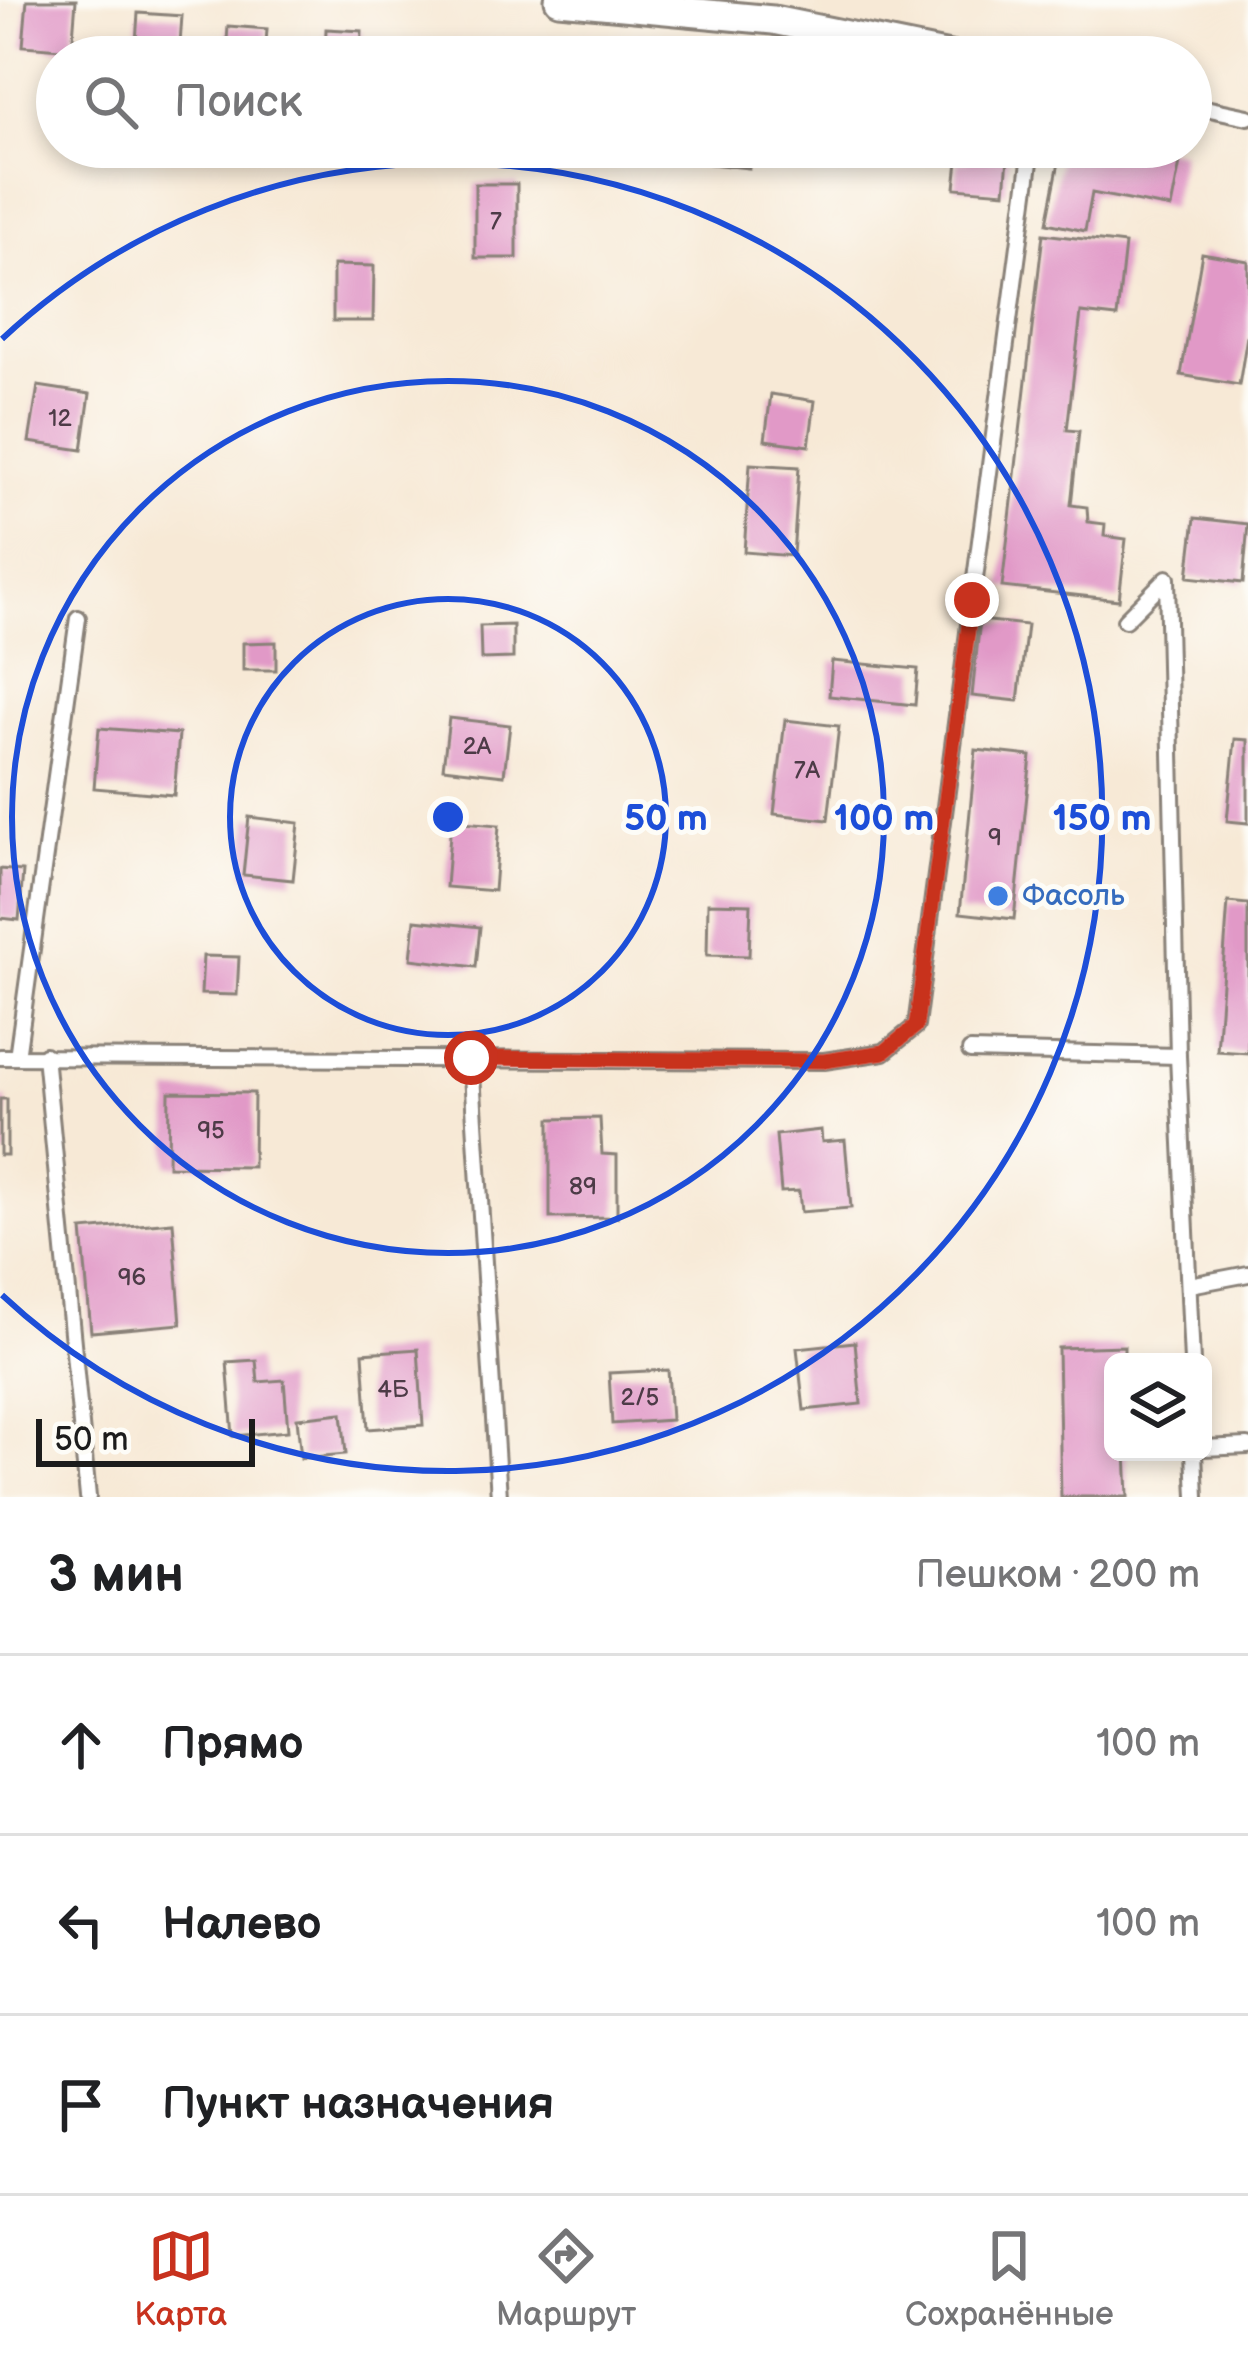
<!DOCTYPE html>
<html lang="ru">
<head>
<meta charset="utf-8">
<style>
  body { margin:0; font-family:"Balsamiq Sans",sans-serif; background:#f6f6f6; color:#202124 }
  .controls { position:absolute; right:36px; bottom:36px; display:grid; overflow:hidden; border-radius:18px; box-shadow:0 6px 18px #0003 }
  .controls button { width:108px; height:108px; display:grid; place-items:center; padding:0; border:0; border-bottom:3px solid #e0e0e0; background:#fff; color:#202124; font:60px sans-serif }
  .scale { position:absolute; left:36px; bottom:30px; width:219px; box-sizing:border-box; padding-left:12px; border:6px solid #1c1c1c; border-top:0; font-size:33px; line-height:42px; white-space:nowrap; color:#1c1c1c; -webkit-text-stroke:9px #fdfcf7; paint-order:stroke }
  .stop { position:absolute; width:36px; height:36px; margin:-27px; border:9px solid #c8321e; border-radius:50%; background:#fff }
  .stop.end { background:#c8321e; border-color:#fff; box-shadow:0 3px 12px #0008 }
  .list { margin:0; padding:0; list-style:none }
  h2 { display:flex; justify-content:space-between; align-items:center; height:156px; margin:0; padding:0 48px; font-size:51px }
  h2 small { font-size:39px; font-weight:400; color:#757577 }
  .list li { display:grid; grid-template-columns:78px 1fr auto; gap:36px; align-items:center; box-sizing:border-box; height:180px; padding:0 48px; border-top:3px solid #e0e0e0 }
  .list b { display:block; font-size:45px; white-space:nowrap }
  .list em { font-size:39px; font-style:normal; color:#757577 }
  .icon { flex:none; width:66px; height:66px; fill:none; stroke:currentColor; stroke-width:2; stroke-linecap:round; stroke-linejoin:round }
  .map { position:relative; flex:none; width:1248px; height:1497px; overflow:hidden }
  .search { position:absolute; background:#fff; box-shadow:0 6px 18px #0003; left:36px; right:36px; top:36px; height:132px; display:flex; align-items:center; gap:30px; box-sizing:border-box; padding:0 42px; border-radius:66px; color:#757577; font-size:45px }
  .sheet { height:696px; background:#fff }
  nav { display:flex; justify-content:space-around; align-items:center; box-sizing:border-box; height:168px; border-top:3px solid #e0e0e0; background:#fff; font-size:33px; color:#757577 }
  nav a { display:grid; justify-items:center; gap:6px }
  nav .on { color:#c8321e }
  .map>svg:first-child { display:block }
  .building { fill:#e199c7 }
  .lines { fill:none; stroke-linecap:round; stroke-linejoin:round }
  .lane-casing { stroke:#8a8279; stroke-width:20 }
  .street-casing { stroke:#8a8279; stroke-width:33 }
  .lane { stroke:#fff; stroke-width:14 }
  .street { stroke:#fff; stroke-width:27 }
  .route { stroke:#c8321e; stroke-width:15 }
  .ring { fill:none; stroke:#1d4ed8; stroke-width:6 }
  .shop-dot { fill:#3f7fe0; stroke:#fdfcf7; stroke-width:4.5 }
  .labels { text-anchor:middle; dominant-baseline:central; stroke-width:10; stroke-linejoin:round; paint-order:stroke }
  .number-label { font-size:24px; fill:#4d3b47 }
  .shop-label { font-size:30px; fill:#366cbe; stroke:#fdfcf7; text-anchor:start }
  .centre { fill:#1d4ed8; stroke:#fdfcf7; stroke-width:6 }
  .ring-label { font-size:36px; text-anchor:middle; font-weight:bold; fill:#1d4ed8; stroke:#fdfcf7; stroke-width:10; stroke-linejoin:round; paint-order:stroke }
</style>
</head>
<body>
<div class="map">
<svg width="1248" height="1497" viewBox="0 0 1248 1497">
  <rect width="100%" height="100%" fill="#fdfcf7"/>
  <filter id="ink" filterUnits="userSpaceOnUse"><feTurbulence type="fractalNoise" baseFrequency=".00833" numOctaves="2"/><feDisplacementMap in="SourceGraphic" scale="24" xChannelSelector="R" yChannelSelector="G"/><feConvolveMatrix kernelMatrix="1 2 1 2 8 2 1 2 1" color-interpolation-filters="sRGB"/></filter>
  <filter id="wash" filterUnits="userSpaceOnUse"><feTurbulence type="fractalNoise" baseFrequency=".004" numOctaves="4" result="noise"/><feDisplacementMap in="SourceGraphic" scale="48" xChannelSelector="R" yChannelSelector="G"/><feGaussianBlur stdDeviation="2.7" result="paint"/><feColorMatrix in="noise" values="0 0 0 0 0 0 0 0 0 0 0 0 0 0 0 0 0 1.4 0 .05"/><feComposite in="paint" operator="in"/></filter>
  <g filter="url(#wash)">
    <rect width="100%" height="100%" fill="#f7e9d6"/>
    <g id="blocks">
      <!-- building -->
      <g class="building">
        <path d="M27,0H76L72,50L23,46Z"/>
        <path d="M138,13L182,16L179,57H135Z"/>
        <path d="M228,26L267,29L265,57H226Z"/>
        <path d="M326,29L362,31L361,57H325Z"/>
        <path d="M712,147H751L749,168L710,164Z"/>
        <path d="M970,147H1009L1005,192L955,188L958,161H968Z"/>
        <path d="M1062,147H1152L1182,153L1171,208L1092,193L1085,231L1047,223Z"/>
        <rect x="475" y="184" width="42" height="74"/>
        <path d="M1043,234L1125,244L1117,317L1081,313L1067,430L1079,431L1071,505L1087,507L1088,522L1105,524L1104,536L1126,539L1119,600L1002,587Z"/>
        <path d="M1202,253L1248,261V330L1239,385L1181,375Z"/>
        <path d="M333,265L374,266L373,321H333Z"/>
        <path d="M38,386L90,394L82,450L29,442Z"/>
        <path d="M771,394L815,401L809,446L765,440Z"/>
        <path d="M750,464L799,467L793,556L744,552Z"/>
        <path d="M1195,518L1248,524L1243,583L1188,577Z"/>
        <path d="M980,620L1027,625L1018,701L972,696Z"/>
        <path d="M513,625V658L481,659L480,626Z"/>
        <path d="M276,642V670H243V643Z"/>
        <path d="M832,661L918,669L915,705L829,696Z"/>
        <path d="M449,718L510,725L504,775L443,768Z"/>
        <path d="M785,720L839,726L828,820L774,814Z"/>
        <path d="M99,728L179,734L174,795L94,788Z"/>
        <path d="M1235,739L1248,740V823L1227,821Z"/>
        <path d="M976,750L1031,756L1014,919L960,913Z"/>
        <path d="M249,817L299,823L293,880L243,875Z"/>
        <path d="M451,821L499,825L494,891L446,887Z"/>
        <path d="M0,869L23,871L19,920L0,918Z"/>
        <path d="M1228,902L1248,904V1053L1217,1051Z"/>
        <path d="M708,903L751,904L749,956L707,955Z"/>
        <path d="M415,920L480,927L476,967L411,959Z"/>
        <path d="M203,956L239,957L237,995L201,994Z"/>
        <path d="M169,1092L254,1093L253,1167L168,1166Z"/>
        <rect x="0" y="1099" width="7" height="56"/>
        <path d="M600,1118L602,1154L617,1155V1217L550,1218V1119Z"/>
        <path d="M821,1130L822,1142L845,1140L851,1208L801,1212L799,1191L781,1192L776,1135Z"/>
        <path d="M173,1222L181,1324L91,1332L82,1230Z"/>
        <path d="M855,1342L861,1404L804,1410L797,1348Z"/>
        <path d="M1124,1346V1362H1113V1452H1126L1128,1497H1061L1058,1348Z"/>
        <path d="M418,1349L423,1425L368,1429L363,1353Z"/>
        <path d="M256,1360L258,1382L284,1380L288,1431L233,1436L227,1362Z"/>
        <path d="M668,1370L671,1420L612,1424L609,1373Z"/>
        <path d="M342,1413L346,1454L301,1458L297,1418Z"/>
      </g>
    </g>
  </g>
  <g filter="url(#ink)">
    <use href="#blocks" fill-opacity="0" stroke="#8a8279" stroke-width="3"/>
    <g class="lines">
      <!-- lane casing -->
      <g class="lane-casing">
        <g id="lane">
          <path d="M1191,105L1248,117"/>
          <path d="M1125,620L1167,578L1178,1056L1192,1362"/>
          <path d="M970,1051L1178,1056"/>
          <path d="M45,1055L88,1497"/>
          <path d="M0,1057L824,1061L884,1052L916,1026L1032,147"/>
          <path d="M17,1057L78,618"/>
          <path d="M471,1059L499,1497"/>
          <path d="M1190,1285L1248,1274"/>
          <path d="M1203,1448L1248,1446"/>
          <path d="M1194,1452L1196,1497"/>
        </g>
      </g>
      <!-- street casing -->
      <g class="street-casing">
        <path id="street" d="M559,0L773,20L954,57"/>
      </g>
      <!-- lane -->
      <use href="#lane" class="lane"/>
      <!-- street -->
      <use href="#street" class="street"/>
    </g>
  </g>
  <g class="lines" filter="url(#ink)">
    <!-- route -->
    <path class="route" d="M471,1058L824,1061L884,1052L916,1026L972,600"/>
  </g>
  <!-- distance rings -->
  <g class="ring">
    <circle cx="448" cy="817" r="218"/>
    <circle cx="448" cy="817" r="436"/>
    <path d="M2 339A654 654 0 1 1 2 1295"/>
  </g>
  <!-- markers -->
  <circle class="shop-dot" cx="998" cy="896" r="12"/>
  <g class="labels">
    <!-- number labels -->
    <g class="number-label">
      <text x="496" y="221">7</text>
      <text x="60" y="418">12</text>
      <text x="477" y="746">2А</text>
      <text x="807" y="770">7А</text>
      <text x="995" y="837">9</text>
      <text x="211" y="1130">95</text>
      <text x="583" y="1186">89</text>
      <text x="132" y="1277">96</text>
      <text x="393" y="1389">4Б</text>
      <text x="640" y="1397">2/5</text>
    </g>
    <!-- shop labels -->
    <g class="shop-label">
      <text x="1022" y="896">Фасоль</text>
    </g>
  </g>
  <circle cx="448" cy="817" r="18" class="centre"/>
  <g class="ring-label">
    <text x="666" y="830">50 m</text>
    <text x="884" y="830">100 m</text>
    <text x="1102" y="830">150 m</text>
  </g>
</svg>
<div class="controls">
<button><svg class="icon" aria-label="layers" viewBox="0 0 24 24"><path d="M12 4l9 5-9 5-9-5zM3 14l9 5 9-5"/></svg></button>
</div>
<div class="scale">50 m</div>
<div class="stop" style="left:471px;top:1058px"></div>
<div class="stop end" style="left:972px;top:600px"></div>
<div class="search"><svg class="icon" aria-label="search" viewBox="0 0 24 24"><circle cx="10" cy="10" r="6"/><path d="M15 15l6 6"/></svg>Поиск</div>
</div>
<section class="sheet">
<h2>3 мин<small>Пешком · 200 m</small></h2>
<ul class="list">
<li><svg class="icon" aria-label="ahead" viewBox="0 0 24 24"><path d="M12 20V5M6 11l6-6 6 6"/></svg><div><b>Прямо</b></div><em>100 m</em></li>
<li><svg class="icon" aria-label="left" viewBox="0 0 24 24"><path d="M17 20v-9H6M10 6l-5 5 5 5"/></svg><div><b>Налево</b></div><em>100 m</em></li>
<li><svg class="icon" aria-label="arrive" viewBox="0 0 24 24"><path d="M6 21V4h12l-3 4 3 4H6"/></svg><div><b>Пункт назначения</b></div></li>
</ul>
</section>
<nav>
<a class="on"><svg class="icon" aria-label="map" viewBox="0 0 24 24"><path d="M3 6l6-2 6 2 6-2v14l-6 2-6-2-6 2zM9 4v14M15 6v14"/></svg>Карта</a>
<a><svg class="icon" aria-label="directions" viewBox="0 0 24 24"><path d="M12 3l9 9-9 9-9-9zM9 14v-3h6M13 9l2 2-2 2"/></svg>Маршрут</a>
<a><svg class="icon" aria-label="saved" viewBox="0 0 24 24"><path d="M7 4h10v16l-5-4-5 4z"/></svg>Сохранённые</a>
</nav>
</body>
</html>
